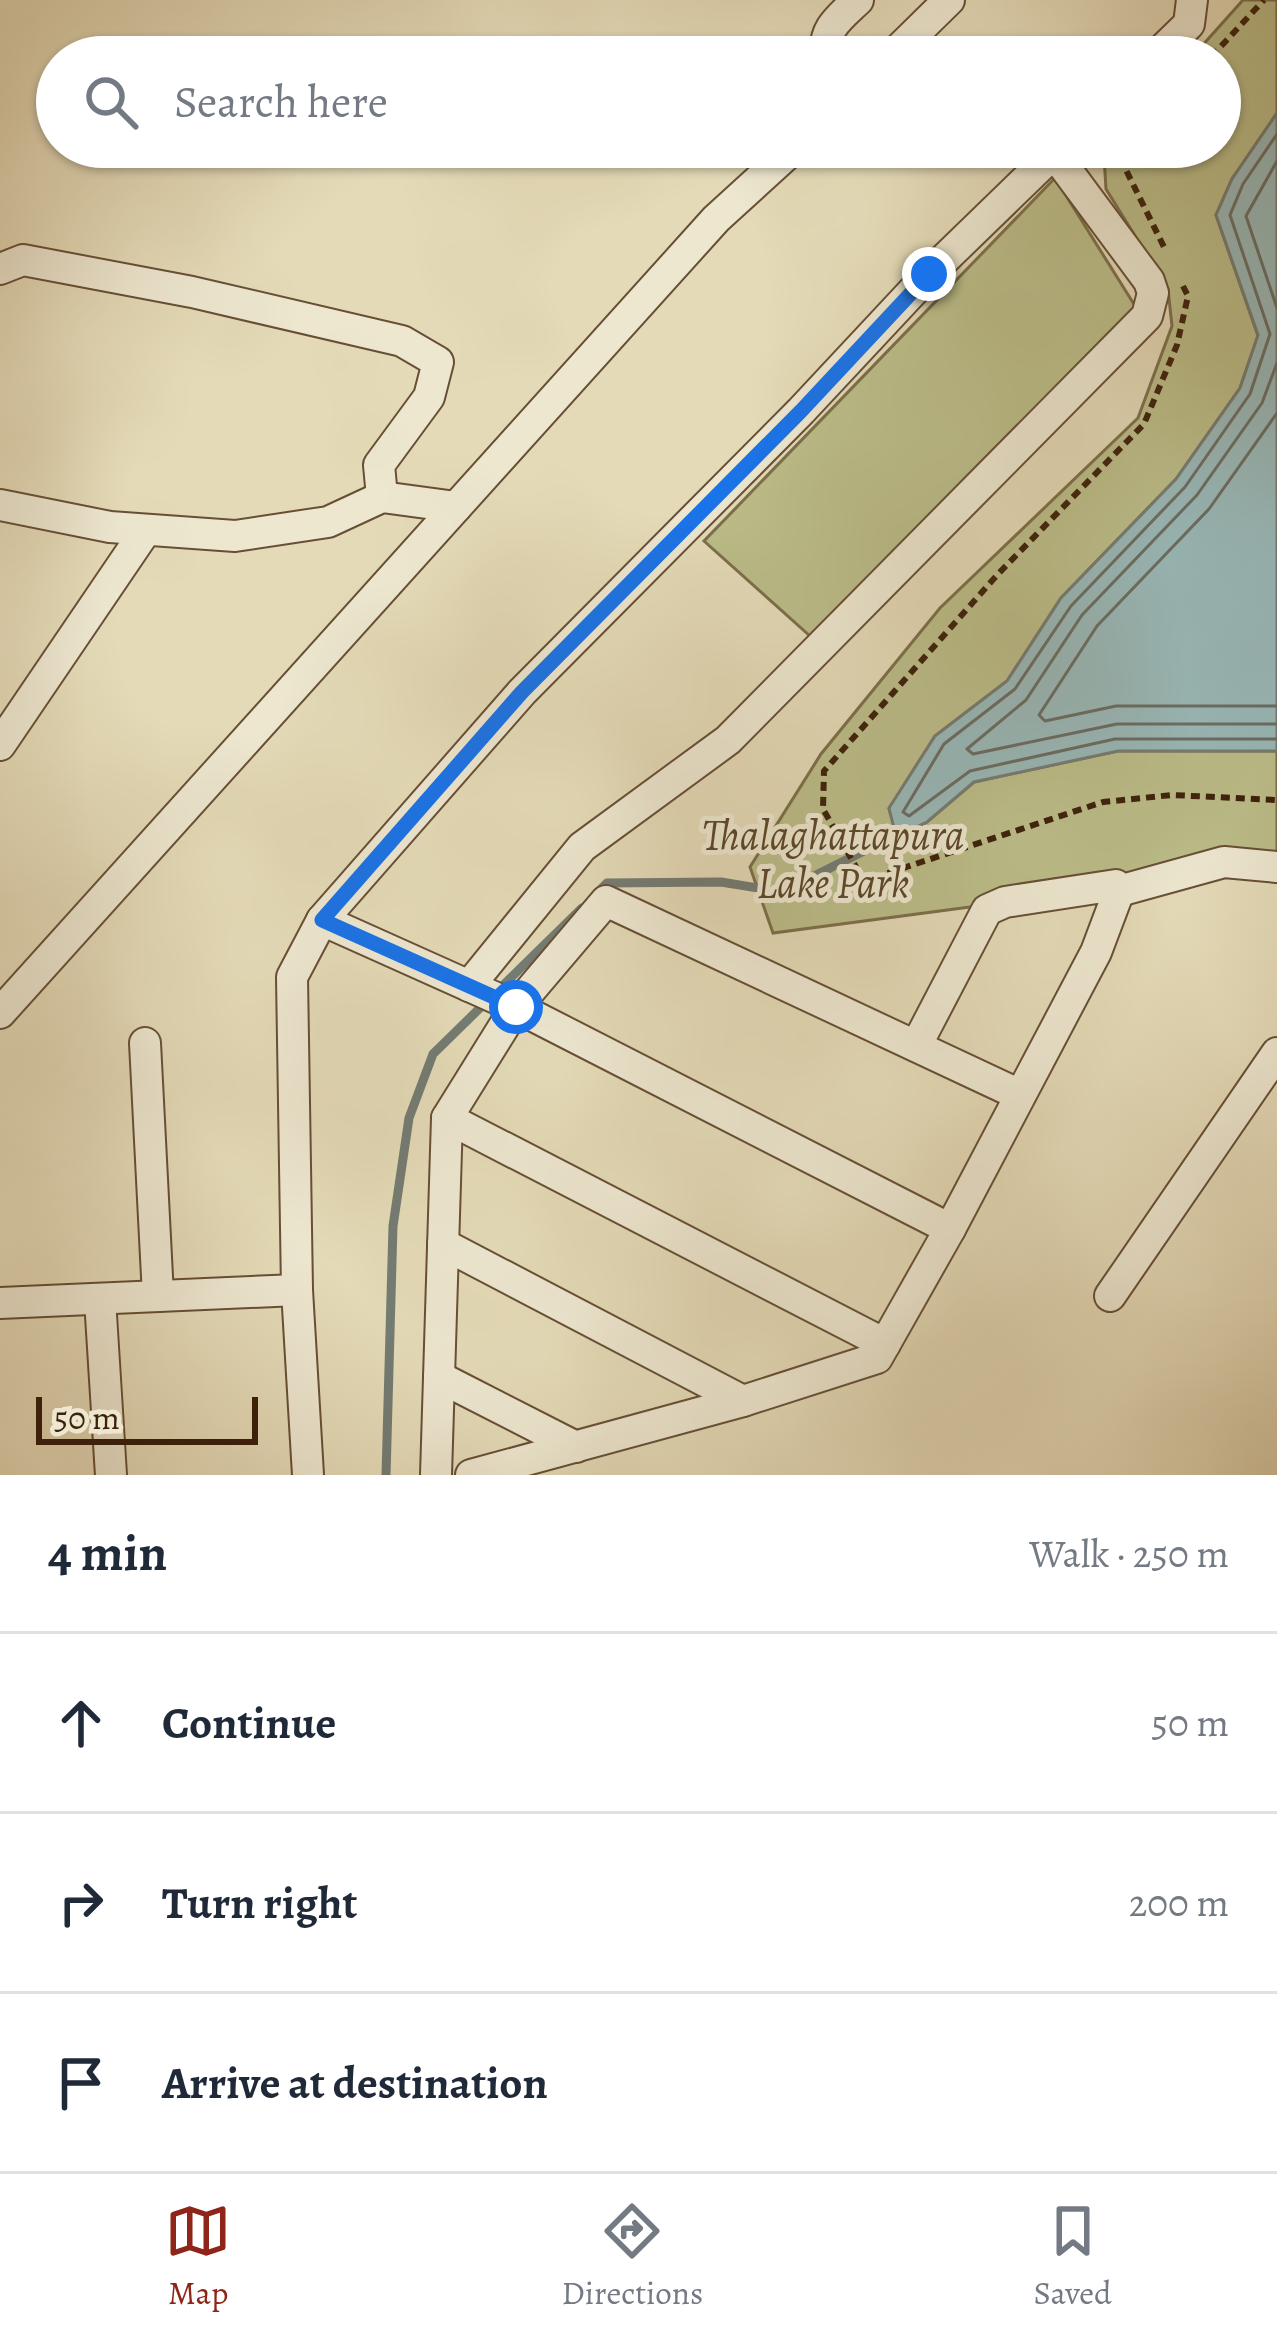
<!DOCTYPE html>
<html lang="en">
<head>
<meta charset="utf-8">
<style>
  body { margin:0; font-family:Alegreya,serif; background:#f6f6f7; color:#1f2937 }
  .scale { position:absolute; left:36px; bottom:30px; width:222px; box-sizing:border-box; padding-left:12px; border:6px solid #3d210b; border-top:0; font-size:33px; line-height:42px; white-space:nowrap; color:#3d210b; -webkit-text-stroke:9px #ede7d0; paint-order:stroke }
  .stop { position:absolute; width:36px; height:36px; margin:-27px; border:9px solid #1a73e8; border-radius:50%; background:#fff }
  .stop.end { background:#1a73e8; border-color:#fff; box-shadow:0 3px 12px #0008 }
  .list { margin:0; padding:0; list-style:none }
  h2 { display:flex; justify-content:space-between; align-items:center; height:156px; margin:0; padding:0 48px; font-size:51px }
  h2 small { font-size:39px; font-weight:400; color:#747a83 }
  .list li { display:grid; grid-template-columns:78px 1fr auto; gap:36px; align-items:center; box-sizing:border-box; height:180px; padding:0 48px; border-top:3px solid #e0e1e3 }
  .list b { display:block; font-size:45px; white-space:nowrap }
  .list em { font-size:39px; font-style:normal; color:#747a83 }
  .icon { flex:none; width:66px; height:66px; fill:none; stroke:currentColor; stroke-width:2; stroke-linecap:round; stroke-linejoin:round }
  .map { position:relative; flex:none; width:1277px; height:1475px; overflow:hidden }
  .search { position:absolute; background:#fff; box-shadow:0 3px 9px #0004; left:36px; right:36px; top:36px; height:132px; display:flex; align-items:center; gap:30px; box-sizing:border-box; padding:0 42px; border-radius:66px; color:#747a83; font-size:45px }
  .sheet { height:696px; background:#fff }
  nav { display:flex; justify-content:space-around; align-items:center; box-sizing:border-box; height:168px; border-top:3px solid #e0e1e3; background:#fff; font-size:33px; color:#747a83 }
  nav a { display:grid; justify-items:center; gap:6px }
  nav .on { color:#8f2418 }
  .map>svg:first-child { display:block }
  .green { fill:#bbbd89; stroke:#7c6f4a; stroke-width:3 }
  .water { fill:#98b8b8; stroke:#747c73; stroke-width:3 }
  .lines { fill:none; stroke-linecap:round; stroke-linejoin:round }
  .shore { stroke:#6a6c62; stroke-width:3 }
  .stream { stroke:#747c73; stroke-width:9 }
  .minor-casing { stroke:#674f36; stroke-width:34 }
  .path { stroke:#3d210b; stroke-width:6; stroke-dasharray:9 6; stroke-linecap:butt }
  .minor { stroke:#ede7d0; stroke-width:30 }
  .route { stroke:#1a73e8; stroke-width:15 }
  .labels { text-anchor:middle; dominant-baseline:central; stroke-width:10; stroke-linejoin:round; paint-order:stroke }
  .park-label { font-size:42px; font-style:italic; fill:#5c482a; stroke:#ede7d0 }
</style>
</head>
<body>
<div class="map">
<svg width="1277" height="1475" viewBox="0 0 1277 1475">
  <rect width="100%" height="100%" fill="#e4dab7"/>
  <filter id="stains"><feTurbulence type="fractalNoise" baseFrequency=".00167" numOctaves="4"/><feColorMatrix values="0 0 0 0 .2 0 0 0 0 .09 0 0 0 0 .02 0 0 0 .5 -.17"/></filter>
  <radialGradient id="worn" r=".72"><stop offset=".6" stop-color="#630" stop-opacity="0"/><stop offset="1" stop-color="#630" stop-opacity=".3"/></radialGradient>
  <!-- green -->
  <g class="green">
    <path d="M1243,0H1277V113L1232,179L1216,215L1258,336L1240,388L1176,479L1061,598L1007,681L935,736L889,809L897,836L927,822L974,782L1118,751H1277V861L1222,856L970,907L773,933L750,867L821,754L940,608L1138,418L1172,326L1168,289L1106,189L1104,156L1112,147H1220V57H1192Z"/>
    <path d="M1055,178L1137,309L810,636L704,541Z"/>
  </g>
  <!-- water -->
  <path class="water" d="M1277,113V751H1118L974,782L927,822L896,836L889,808L935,736L1007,681L1061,598L1176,479L1240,388L1258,335L1216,215L1232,179Z"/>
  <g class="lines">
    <!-- shore -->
    <g class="shore">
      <path d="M1277,134L1243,184L1230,215L1270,334L1250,394L1185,487L1071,606L1015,689L944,744L903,812L909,816L970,771L1115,739H1277"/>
      <path d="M1277,161L1246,216L1277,308"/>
      <path d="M1277,363L1262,403L1197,495L1082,615L1026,700L967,749L973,754L1117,724H1277"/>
      <path d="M1277,413L1209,509L1097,626L1039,715L1045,721L1116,706H1277"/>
    </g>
    <!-- stream -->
    <g class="stream">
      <path d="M598,892L607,883L721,882L782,892L866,850"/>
      <path d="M386,1475L393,1226L409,1118L433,1054L582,908"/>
    </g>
    <!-- minor casing -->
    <g class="minor-casing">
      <g id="minor">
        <path d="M827,57C821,30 840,17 858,0"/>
        <path d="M891,57L949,0"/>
        <path d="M1155,57L1189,24L1192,0"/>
        <path d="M0,269L23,260L192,292L402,341L438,362L429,397L379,465L382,497"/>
        <path d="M0,505L110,527L235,536L328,522L382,497L456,507"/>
        <path d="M0,745L146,530"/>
        <path d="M1119,891L1224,862L1277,867"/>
        <path d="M322,920L516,1007L950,1229L1096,952L1119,891L1116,885L1005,902L987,910L916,1046"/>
        <path d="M469,986L582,847L728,740L1147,316L1153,293L1149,281L1054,153"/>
        <path d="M0,1013L716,219L795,147"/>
        <path d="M145,1043L158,1296"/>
        <path d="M447,1118L885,1344"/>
        <path d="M443,1244L743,1401"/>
        <path d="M1110,1296L1277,1053"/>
        <path d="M100,1299L111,1475"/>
        <path d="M0,1303L297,1290"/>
        <path d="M439,1377L576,1447"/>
        <path d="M308,1475L297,1290L292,977L322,920L522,692L801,411L929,274L1060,147"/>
        <path d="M436,1475L447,1118L516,1007L606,901L1020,1095"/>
        <path d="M471,1475L743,1401L877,1358L950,1229"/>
      </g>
    </g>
    <!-- path -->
    <g class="path">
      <path d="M1211,57L1264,0"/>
      <path d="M1143,147L1126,170L1164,247"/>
      <path d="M1183,286L1188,296L1177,345L1144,424L998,574L824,771L823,809L864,881L1103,802L1172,795L1277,800"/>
    </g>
    <!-- minor -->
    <use href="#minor" class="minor"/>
  </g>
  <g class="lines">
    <!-- route -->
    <path class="route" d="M516,1007L322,920L522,692L801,411L929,274"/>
  </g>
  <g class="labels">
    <!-- park labels -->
    <g class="park-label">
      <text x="833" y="834">Thalaghattapura<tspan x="833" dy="48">Lake Park</tspan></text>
    </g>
  </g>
  <rect width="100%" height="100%" filter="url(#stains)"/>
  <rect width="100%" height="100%" fill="url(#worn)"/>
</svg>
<div class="scale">50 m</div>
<div class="stop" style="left:516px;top:1007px"></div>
<div class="stop end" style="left:929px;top:274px"></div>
<div class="search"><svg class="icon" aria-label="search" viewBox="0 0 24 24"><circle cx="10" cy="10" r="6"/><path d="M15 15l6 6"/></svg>Search here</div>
</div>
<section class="sheet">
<h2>4 min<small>Walk · 250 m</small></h2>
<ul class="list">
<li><svg class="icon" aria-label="ahead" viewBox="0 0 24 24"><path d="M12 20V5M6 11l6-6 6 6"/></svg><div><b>Continue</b></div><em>50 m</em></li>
<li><svg class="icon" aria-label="right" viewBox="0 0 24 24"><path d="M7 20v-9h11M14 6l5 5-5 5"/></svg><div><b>Turn right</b></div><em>200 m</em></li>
<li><svg class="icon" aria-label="arrive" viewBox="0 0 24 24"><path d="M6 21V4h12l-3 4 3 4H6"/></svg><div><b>Arrive at destination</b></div></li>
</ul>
</section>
<nav>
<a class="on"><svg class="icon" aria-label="map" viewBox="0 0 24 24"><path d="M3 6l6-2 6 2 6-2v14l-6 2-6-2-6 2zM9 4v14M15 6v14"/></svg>Map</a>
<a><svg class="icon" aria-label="directions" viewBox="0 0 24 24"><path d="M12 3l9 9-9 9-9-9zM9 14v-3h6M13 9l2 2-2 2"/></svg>Directions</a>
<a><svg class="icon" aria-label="saved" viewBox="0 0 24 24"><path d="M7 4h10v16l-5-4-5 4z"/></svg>Saved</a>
</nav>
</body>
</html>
